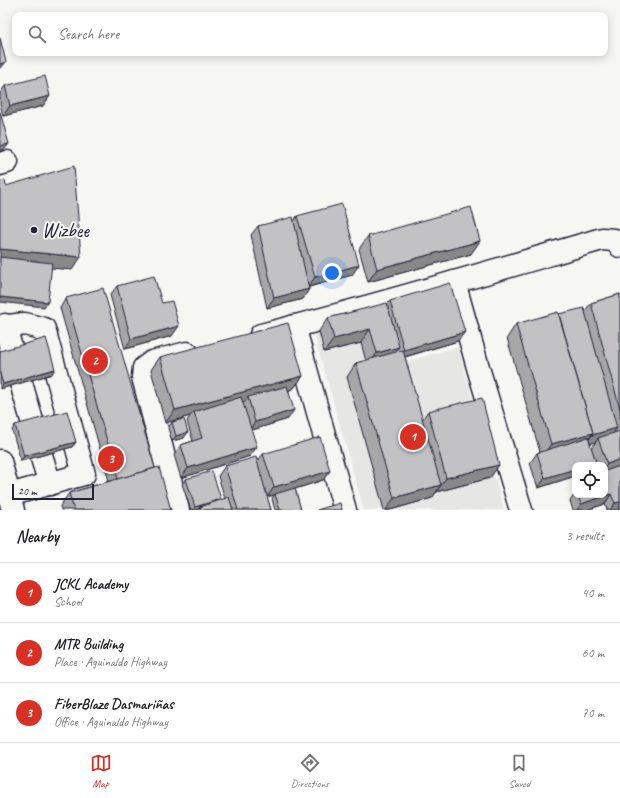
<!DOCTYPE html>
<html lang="en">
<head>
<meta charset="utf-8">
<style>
  body { margin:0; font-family:Caveat,sans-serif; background:#f2f2f2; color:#202124 }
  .controls { position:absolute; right:12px; bottom:12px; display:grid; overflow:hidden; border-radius:8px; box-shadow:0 2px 10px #0003 }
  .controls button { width:36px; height:36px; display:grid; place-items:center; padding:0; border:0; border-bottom:1px solid #e0e0e0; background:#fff; color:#202124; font:20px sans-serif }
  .scale { position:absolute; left:12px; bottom:10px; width:82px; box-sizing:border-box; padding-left:4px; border:2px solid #22223b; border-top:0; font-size:11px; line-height:14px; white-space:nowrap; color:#22223b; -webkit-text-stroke:3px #f6f6f2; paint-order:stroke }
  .you { position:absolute; left:332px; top:273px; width:14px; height:14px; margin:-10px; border:3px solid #fff; border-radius:50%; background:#1a73e8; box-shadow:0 0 0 6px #1a73e833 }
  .badge { display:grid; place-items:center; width:26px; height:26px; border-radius:50%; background:#d93025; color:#fff; font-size:13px; font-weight:700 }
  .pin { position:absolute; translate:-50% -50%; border:2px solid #fff; box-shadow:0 1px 4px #0006 }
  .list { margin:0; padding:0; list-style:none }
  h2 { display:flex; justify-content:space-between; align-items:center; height:52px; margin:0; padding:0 16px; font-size:17px }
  h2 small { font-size:13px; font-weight:400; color:#757577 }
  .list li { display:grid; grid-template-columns:26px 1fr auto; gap:12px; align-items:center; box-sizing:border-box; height:60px; padding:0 16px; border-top:1px solid #e0e0e0 }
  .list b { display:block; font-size:15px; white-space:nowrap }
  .list p { margin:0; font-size:13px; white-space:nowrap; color:#757577 }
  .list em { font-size:13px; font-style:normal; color:#757577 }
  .icon { flex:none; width:22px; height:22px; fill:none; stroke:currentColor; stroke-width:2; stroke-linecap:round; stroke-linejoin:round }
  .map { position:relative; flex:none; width:620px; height:510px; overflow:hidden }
  .search { position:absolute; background:#fff; box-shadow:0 2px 10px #0003; left:12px; right:12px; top:12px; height:44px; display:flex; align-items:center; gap:10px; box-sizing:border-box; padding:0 14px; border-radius:8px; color:#757577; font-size:15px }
  .sheet { height:232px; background:#fff }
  nav { display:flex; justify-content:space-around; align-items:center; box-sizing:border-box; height:56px; border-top:1px solid #e0e0e0; background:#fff; font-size:11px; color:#757577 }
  nav a { display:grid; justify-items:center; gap:2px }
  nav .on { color:#d93025 }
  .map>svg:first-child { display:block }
  .built { fill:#e6e6e4 }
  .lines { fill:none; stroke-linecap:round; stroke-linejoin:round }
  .minor-casing { stroke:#22223b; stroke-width:25 }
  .highway-casing { stroke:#22223b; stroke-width:25 }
  .minor { stroke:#f6f6f2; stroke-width:22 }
  .highway { stroke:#f6f6f2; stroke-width:22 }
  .wall { fill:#a7a7a9; stroke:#22223b }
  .shaded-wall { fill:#888889; stroke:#22223b }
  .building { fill:#c2c2c4; stroke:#22223b }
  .poi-dot { fill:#22223b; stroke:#f6f6f2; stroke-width:1.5 }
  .labels { text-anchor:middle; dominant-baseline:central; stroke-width:4; stroke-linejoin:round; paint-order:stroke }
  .poi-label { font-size:20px; fill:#22223b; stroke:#f6f6f2; text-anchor:start }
</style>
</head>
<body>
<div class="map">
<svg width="620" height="510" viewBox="0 0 620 510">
  <rect width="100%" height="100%" fill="#f6f6f2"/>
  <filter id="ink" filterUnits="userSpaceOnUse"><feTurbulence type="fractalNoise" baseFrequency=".025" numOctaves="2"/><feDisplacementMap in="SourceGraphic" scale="8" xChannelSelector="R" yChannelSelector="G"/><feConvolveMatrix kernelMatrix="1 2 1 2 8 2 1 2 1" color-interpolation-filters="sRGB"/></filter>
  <g filter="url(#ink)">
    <!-- built -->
    <path class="built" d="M380,312L395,365L458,347L504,510H364L313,331Z"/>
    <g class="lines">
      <!-- minor casing -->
      <g class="minor-casing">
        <g id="minor">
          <path d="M0,164L7,162"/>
          <path d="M454,282L479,371L521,510"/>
          <path d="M5,325L12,352"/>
          <path d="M294,326L345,510"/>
          <path d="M0,327L25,324L44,329L84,474L9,495"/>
          <path d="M261,335C376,306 489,272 602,239L614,240L620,246"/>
          <path d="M21,383L33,424"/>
          <path d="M41,455L50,484"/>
          <path d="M178,510L143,377L144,368L152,362L187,353"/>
        </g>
      </g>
      <!-- highway casing -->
      <g class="highway-casing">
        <path id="highway" d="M0,461L13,510"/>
      </g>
      <!-- minor -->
      <use href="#minor" class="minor"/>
      <!-- highway -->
      <use href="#highway" class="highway"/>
    </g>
    <!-- wall -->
    <g class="wall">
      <path d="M5,86L43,106L3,116L0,104V93Z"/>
      <path d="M297,216L352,275L309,287V289L303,299L267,308L251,235L258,226L294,221Z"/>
      <path d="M368,236L471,254L368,282L359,249Z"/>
      <path d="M117,286L162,303L172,336L125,349L110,295Z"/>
      <path d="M620,294V509L617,510H607L605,504L586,510H573L570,501L575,494V495H605V465H597L591,448L596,442L590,443L575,465V476L538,488L530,463L537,453L540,452L507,338L516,324L559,314L585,311L591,303Z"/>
      <path d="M66,298L155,468L171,510H61L60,506L69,493L109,481L60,308Z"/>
      <path d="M390,301L458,341L405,357L422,420L428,411L490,478L436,492L432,498L390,510H384L347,377L356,363L366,361L361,343L324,352L319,331L328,318L387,304Z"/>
      <path d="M0,351L52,374L0,389Z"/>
      <path d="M160,357L303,376L293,389L289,390L288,419L252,430L250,456L181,478L174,455L181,445L193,441L187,421L190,416L165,423L151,370Z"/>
      <path d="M172,422L184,438L172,441L168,428Z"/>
      <path d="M15,425L76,442L72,447L21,461L12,430Z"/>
      <path d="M263,454L323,480L295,489L301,510H275L272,499L274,495L267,497L271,510H191L182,484L186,479L221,500L225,499L218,476L225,466L257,462Z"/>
    </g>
    <!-- shaded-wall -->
    <g class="shaded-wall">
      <path d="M6,62L2,67L0,68V64Z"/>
      <path d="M50,96L43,106L3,116L10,106Z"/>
      <path d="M9,144L5,149L0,151V146Z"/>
      <path d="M480,241L471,254L368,282L377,269Z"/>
      <path d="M0,249L81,257L72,270L0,263Z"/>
      <path d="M359,265L352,275L308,287L315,277Z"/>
      <path d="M309,289L303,299L267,308L274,298Z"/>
      <path d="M0,297L48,302L44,307L0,302Z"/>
      <path d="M179,326L172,336L125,349L131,339Z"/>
      <path d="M370,329L361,343L324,352L334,339Z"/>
      <path d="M465,332L458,341L397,359L404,350Z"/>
      <path d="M399,347L389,360L367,366L377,353Z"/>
      <path d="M55,369L52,374L0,389L3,384Z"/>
      <path d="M303,376L293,389L249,401L248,397L245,402L195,415L194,412L190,416L165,423L175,410Z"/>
      <path d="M294,410L288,419L249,431L255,422Z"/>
      <path d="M617,428L610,438H598L596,442L585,445L592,435Z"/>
      <path d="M188,432L184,438L172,441L176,436Z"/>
      <path d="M593,433L583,446L541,458L551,444Z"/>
      <path d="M76,442L72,447L21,461L24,456Z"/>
      <path d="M257,447L250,456L181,478L188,468Z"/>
      <path d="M620,459V467L605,472V466L607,464Z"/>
      <path d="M596,462L594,465H587Z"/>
      <path d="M499,465L490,478L436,492L446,478Z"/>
      <path d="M575,469V476L538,488L545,478Z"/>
      <path d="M330,471L323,480L276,495L275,494L274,495L267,497L274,487Z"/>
      <path d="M441,485L432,498L390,510H386L394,498Z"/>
      <path d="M611,494L605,504L586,510H577L581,504Z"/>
      <path d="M221,499L218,504L200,507L197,510H193L195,507Z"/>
      <path d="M620,502V509L617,510H610L615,503Z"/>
    </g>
    <!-- building -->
    <g class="building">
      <path d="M0,38L6,62L0,64Z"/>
      <path d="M45,76L50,96L10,106L5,86Z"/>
      <path d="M0,112L9,144L0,146Z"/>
      <path d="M74,166L81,257L0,249V181L5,180L6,186Z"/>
      <path d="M342,204L359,265L315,277L297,216Z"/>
      <path d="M471,207L480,241L377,269L368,236Z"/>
      <path d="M293,217L309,289L274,298L258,226Z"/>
      <path d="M0,257L52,263L48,302L0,297Z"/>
      <path d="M154,276L162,303L172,301L179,326L131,339L117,286Z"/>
      <path d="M450,283L465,332L404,350L390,301Z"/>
      <path d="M103,288L155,468L118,479L66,298Z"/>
      <path d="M620,294V409L591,303Z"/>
      <path d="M387,303L399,347L377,353L370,329L334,339L328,318Z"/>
      <path d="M584,308L617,428L592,435L593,433L559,314Z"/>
      <path d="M558,312L593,433L551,444L516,324Z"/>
      <path d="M288,323L303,376L175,410L160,357Z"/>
      <path d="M46,338L55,369L3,384L0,374V351Z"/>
      <path d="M403,350L441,485L394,498L356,363Z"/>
      <path d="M287,386L294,410L255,422L248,397Z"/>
      <path d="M241,397L257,447L188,468L181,445L202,438L194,412Z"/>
      <path d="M482,398L499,465L446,478L428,411Z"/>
      <path d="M67,411L76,442L24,456L15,425Z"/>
      <path d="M184,419L188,432L176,436L172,422Z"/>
      <path d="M620,431V459L607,464L598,438Z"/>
      <path d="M320,437L330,471L274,487L263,454Z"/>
      <path d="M588,437L596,462L587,465H575V469L545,478L537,453Z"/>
      <path d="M256,457L271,510H238L225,466Z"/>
      <path d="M620,466V502L615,503L611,494L581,504L578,495H605V482H607L605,475V471Z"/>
      <path d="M159,467L171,510H74L69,493Z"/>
      <path d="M212,471L221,499L195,507L186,479Z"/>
      <path d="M295,488L301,510H280L275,494Z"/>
      <path d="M229,497L233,510H201L200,507Z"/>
      <path d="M340,503L342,510H317Z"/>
    </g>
  </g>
  <!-- markers -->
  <circle class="poi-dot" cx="34" cy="230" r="4"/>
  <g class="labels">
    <!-- poi labels -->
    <g class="poi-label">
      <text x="42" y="230">Wizbee</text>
    </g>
  </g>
</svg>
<div class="controls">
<button><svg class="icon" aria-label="locate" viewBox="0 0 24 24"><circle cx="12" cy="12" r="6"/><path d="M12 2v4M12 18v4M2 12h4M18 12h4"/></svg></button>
</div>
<div class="scale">20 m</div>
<div class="you"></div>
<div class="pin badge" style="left:413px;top:437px">1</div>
<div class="pin badge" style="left:95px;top:361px">2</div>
<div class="pin badge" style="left:111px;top:459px">3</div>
<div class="search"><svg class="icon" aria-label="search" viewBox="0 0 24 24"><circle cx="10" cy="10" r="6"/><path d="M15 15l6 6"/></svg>Search here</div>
</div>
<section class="sheet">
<h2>Nearby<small>3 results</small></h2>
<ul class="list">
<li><span class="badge">1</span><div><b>JCKL Academy</b><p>School</p></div><em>40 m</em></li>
<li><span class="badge">2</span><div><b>MTR Building</b><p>Place · Aguinaldo Highway</p></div><em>60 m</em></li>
<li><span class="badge">3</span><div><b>FiberBlaze Dasmariñas</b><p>Office · Aguinaldo Highway</p></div><em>70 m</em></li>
</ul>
</section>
<nav>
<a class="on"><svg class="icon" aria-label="map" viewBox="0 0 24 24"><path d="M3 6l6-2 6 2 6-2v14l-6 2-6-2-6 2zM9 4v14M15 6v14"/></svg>Map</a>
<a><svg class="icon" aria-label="directions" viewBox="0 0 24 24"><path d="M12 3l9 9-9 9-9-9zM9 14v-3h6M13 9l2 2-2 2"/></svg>Directions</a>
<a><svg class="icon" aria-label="saved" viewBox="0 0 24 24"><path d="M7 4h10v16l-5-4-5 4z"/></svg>Saved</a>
</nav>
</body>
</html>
